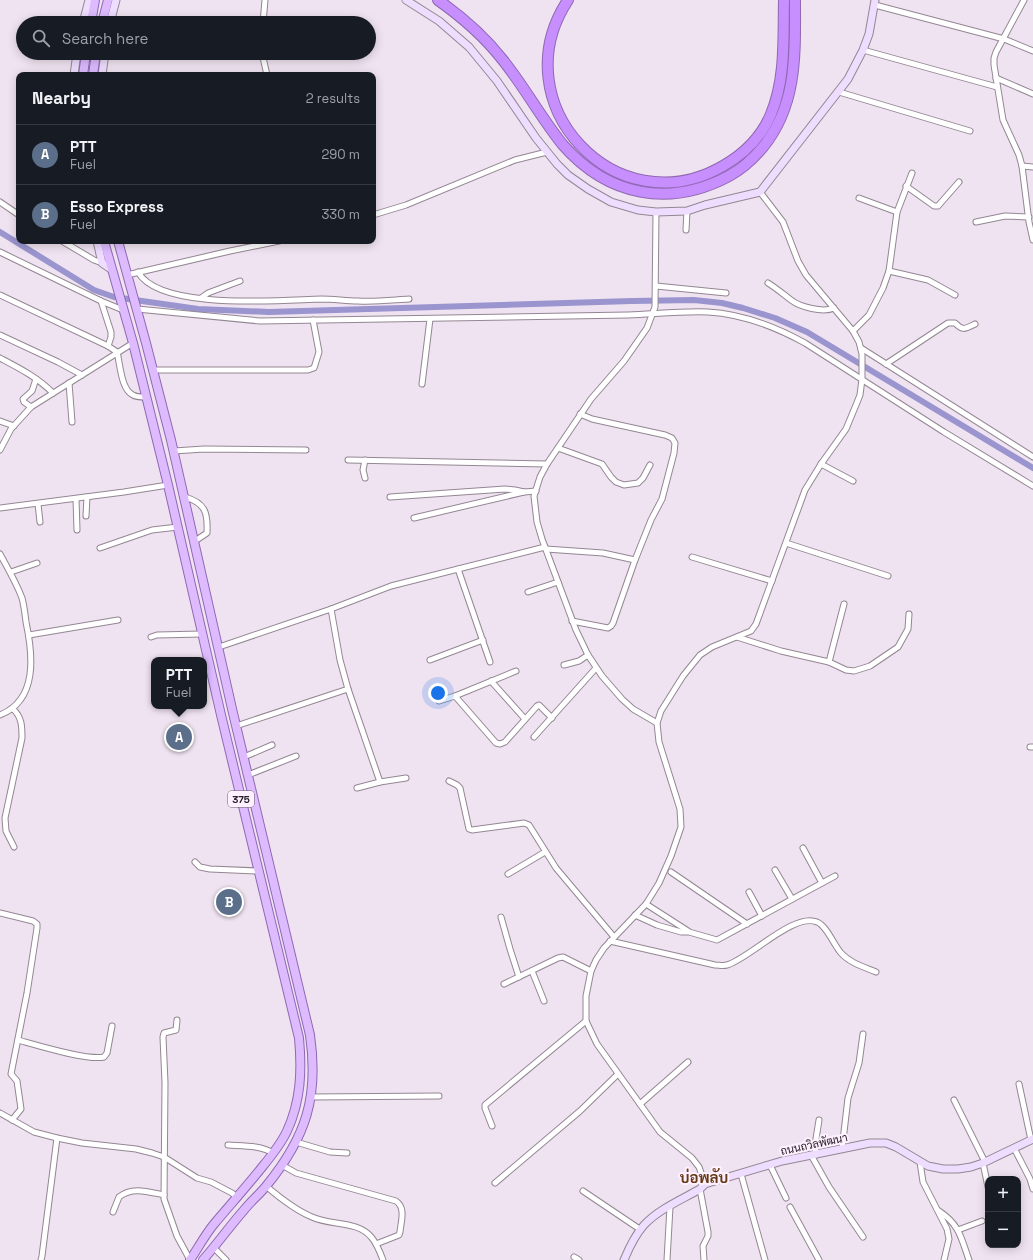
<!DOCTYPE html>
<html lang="en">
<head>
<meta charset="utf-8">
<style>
  body { margin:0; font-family:"Space Grotesk",Sarabun,sans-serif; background:#242831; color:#f1f3f6 }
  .controls { position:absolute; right:12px; bottom:12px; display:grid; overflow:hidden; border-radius:8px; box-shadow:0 2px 10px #0003 }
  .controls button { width:36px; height:36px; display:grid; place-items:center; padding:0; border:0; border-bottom:1px solid #363941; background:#171b24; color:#f1f3f6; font:20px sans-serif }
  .you { position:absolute; left:438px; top:693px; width:14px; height:14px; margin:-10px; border:3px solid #fff; border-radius:50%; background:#1a73e8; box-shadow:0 0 0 6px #1a73e833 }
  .badge { display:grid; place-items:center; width:26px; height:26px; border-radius:50%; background:#ea580c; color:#fff; font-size:13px; font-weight:700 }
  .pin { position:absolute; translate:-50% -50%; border:2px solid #fff; box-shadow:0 1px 4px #0006 }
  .popup { position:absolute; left:151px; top:657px; width:56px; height:52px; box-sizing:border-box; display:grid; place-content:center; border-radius:8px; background:#171b24; filter:drop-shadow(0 1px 3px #0005); font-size:13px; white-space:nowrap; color:#9ea1a6 }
  .popup b { font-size:15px; color:#f1f3f6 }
  .popup::after { content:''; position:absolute; left:50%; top:100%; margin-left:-8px; border:8px solid transparent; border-top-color:#171b24 }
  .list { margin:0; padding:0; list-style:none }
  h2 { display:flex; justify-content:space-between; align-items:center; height:52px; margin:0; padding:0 16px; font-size:17px }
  h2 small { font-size:13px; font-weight:400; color:#9ea1a6 }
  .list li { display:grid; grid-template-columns:26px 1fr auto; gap:12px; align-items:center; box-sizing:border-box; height:60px; padding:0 16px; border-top:1px solid #363941 }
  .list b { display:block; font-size:15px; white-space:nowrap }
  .list p { margin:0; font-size:13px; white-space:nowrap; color:#9ea1a6 }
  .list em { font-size:13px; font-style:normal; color:#9ea1a6 }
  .icon { flex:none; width:22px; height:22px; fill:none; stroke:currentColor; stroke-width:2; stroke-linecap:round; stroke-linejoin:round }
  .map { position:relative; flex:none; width:1033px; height:1260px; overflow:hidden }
  .search { position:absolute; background:#171b24; box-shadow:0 2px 10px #0003; left:16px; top:16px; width:360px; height:44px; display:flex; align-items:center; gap:10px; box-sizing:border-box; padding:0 14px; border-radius:22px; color:#9ea1a6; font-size:15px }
  .panel { position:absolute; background:#171b24; box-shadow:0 2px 10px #0003; left:16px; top:72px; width:360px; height:172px; border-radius:8px }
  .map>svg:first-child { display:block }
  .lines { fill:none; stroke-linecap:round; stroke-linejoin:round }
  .canal { stroke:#9a95ce; stroke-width:6 }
  .street-casing { stroke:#938793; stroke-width:7 }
  .secondary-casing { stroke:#938793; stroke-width:9 }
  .primary-casing { stroke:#8f68b2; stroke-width:10 }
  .highway-casing { stroke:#8f68b2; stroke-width:12 }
  .street { stroke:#fff; stroke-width:5 }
  .secondary { stroke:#eeddfe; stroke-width:7 }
  .primary { stroke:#ddbbfe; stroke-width:8 }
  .highway { stroke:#c78efd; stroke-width:10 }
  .labels { text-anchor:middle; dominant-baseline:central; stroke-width:4; stroke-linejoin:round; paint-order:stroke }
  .shield { fill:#fef0fe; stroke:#686068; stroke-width:1 }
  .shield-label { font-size:10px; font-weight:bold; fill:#272227 }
  .street-label { font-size:11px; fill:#272227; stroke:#fef0fe }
  .district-label { font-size:15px; font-weight:bold; fill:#653914; stroke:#fef0fe }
</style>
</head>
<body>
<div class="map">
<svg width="1033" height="1260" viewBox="0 0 1033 1260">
  <rect width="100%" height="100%" fill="#f0e3f1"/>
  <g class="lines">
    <!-- canal -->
    <path class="canal" d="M0,232L94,290L114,297L198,309L269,312L632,301L694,300L722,303L743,308L775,318L807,332L1033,468"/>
    <!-- street casing -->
    <g class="street-casing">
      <g id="street">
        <path d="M1024,0L996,52L994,58V65L1003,120L1019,155L1022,166L1029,222L1033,240"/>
        <path d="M875,5L1004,39L1033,51"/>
        <path d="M263,23L265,0"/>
        <path d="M863,50L997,87"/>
        <path d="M262,53L267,75"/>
        <path d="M996,78L1033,94"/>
        <path d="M839,92L970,131"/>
        <path d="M1022,166L1033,167"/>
        <path d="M906,186L934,206H938L959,182"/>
        <path d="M859,198L897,212"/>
        <path d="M0,202L19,215"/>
        <path d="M656,212L655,307L647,328L624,361L591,399L547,464L540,477L534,496L537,522L542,539L576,630L588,655L602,676L622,699L633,709L657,723"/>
        <path d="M373,215L406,205L515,160L547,152"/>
        <path d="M976,222L1005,216L1029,217"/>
        <path d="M686,230L687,211"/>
        <path d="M62,241L94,260L102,263"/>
        <path d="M0,252L101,301L123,310"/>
        <path d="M889,271L928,280L955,295"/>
        <path d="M138,272C160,311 281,300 321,299C334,299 346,301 358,301C375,302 392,300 409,299"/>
        <path d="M127,275L230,251L279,241"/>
        <path d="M768,283C776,288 783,294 791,300C800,307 823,313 834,308"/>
        <path d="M656,286L726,293"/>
        <path d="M0,295L108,346L117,352C120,363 121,390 133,395C136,397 141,397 145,397"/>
        <path d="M201,298L208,293L240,281"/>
        <path d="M101,301L111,332V337L108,346"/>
        <path d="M137,309L260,321L628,315C655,314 681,311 708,312C742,314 776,327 805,343L944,432L1033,486"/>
        <path d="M853,331L869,315L883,288L889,271L897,212L912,173"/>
        <path d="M0,335L58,362L82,375"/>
        <path d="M861,348L1033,457"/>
        <path d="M0,358C19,368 37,377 53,393"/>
        <path d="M886,364L948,323H955C963,331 965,329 975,324"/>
        <path d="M153,370H308L314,368L319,352L313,320"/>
        <path d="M69,383L72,422"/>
        <path d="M422,384L430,319"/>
        <path d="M31,407L24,402L23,399L32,391L36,379"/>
        <path d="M0,421L14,426"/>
        <path d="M558,448L602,464L611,477L616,482L624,485L638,483L643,478L650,465"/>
        <path d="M0,450L11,429L31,407L133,343"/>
        <path d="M174,451L204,449L306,450"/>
        <path d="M348,460L547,464"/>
        <path d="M821,464L853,481"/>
        <path d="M365,478L363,470L365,460"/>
        <path d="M185,497C205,503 208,512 207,533L195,541"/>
        <path d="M390,497L505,489L515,490L524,492"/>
        <path d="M76,499L77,530"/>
        <path d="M38,504L40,522"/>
        <path d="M0,508L124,492L168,485"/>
        <path d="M86,516L87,497"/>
        <path d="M414,518L524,492L536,491"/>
        <path d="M786,543L888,576"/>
        <path d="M100,548L152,530L178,527"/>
        <path d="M546,549L603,553L635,560"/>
        <path d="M0,554C8,569 16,582 22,598C24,605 25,614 26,622C33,655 38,700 0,715"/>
        <path d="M692,557L772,581"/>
        <path d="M458,569L490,662"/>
        <path d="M11,572L37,563"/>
        <path d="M528,592L558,582"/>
        <path d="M331,609L340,660L348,689L380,782"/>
        <path d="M572,621L608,628L611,626L613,623L635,560L651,520L662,499L674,453L675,443L672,438L665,435L592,419L580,414"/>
        <path d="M29,635L118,620"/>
        <path d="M151,637L157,635L202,634"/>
        <path d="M737,637L781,651L829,662L846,670L854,671L870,666L898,647L908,629L909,614"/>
        <path d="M219,647L331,609L391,586L545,547"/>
        <path d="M430,660L483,640"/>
        <path d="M829,662L844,604"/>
        <path d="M564,665L579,661L588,655"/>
        <path d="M516,671L455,696L496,743L500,744L505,742L537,706L539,705L552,718"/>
        <path d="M491,681L525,719"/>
        <path d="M439,701L455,696"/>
        <path d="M13,709C22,717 22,727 22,738L5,818L6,831L14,847"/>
        <path d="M236,726L348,689"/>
        <path d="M534,737L596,668"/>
        <path d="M1030,747H1033"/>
        <path d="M244,757L272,745"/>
        <path d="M248,775L296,756"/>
        <path d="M449,781L457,785L460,788L469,829L472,830L524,823L529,825L556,868L614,937"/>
        <path d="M357,788L380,782L406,778"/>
        <path d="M803,848L822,883"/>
        <path d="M195,862L200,867L210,869L259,871"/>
        <path d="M775,870L792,899"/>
        <path d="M671,872L747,924"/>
        <path d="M508,874L545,852"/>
        <path d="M749,892L762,916"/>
        <path d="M646,904L688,931"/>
        <path d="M0,913L33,921L37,924V928L27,993L11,1074L17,1081L21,1109L12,1120"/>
        <path d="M635,915L657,925L681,932H689L717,940L835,876"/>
        <path d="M501,917L510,949L519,977"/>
        <path d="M610,941L715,965C719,965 723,966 727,965C749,959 794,912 817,922C826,925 834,945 841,953C850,963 864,967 876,972"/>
        <path d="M532,971L544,1001"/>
        <path d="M504,984L558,958L563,957L591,971"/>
        <path d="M177,1020L176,1030L164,1033L163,1037L165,1083L164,1199L177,1236L190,1260"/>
        <path d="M18,1040C36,1045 88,1061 104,1057L107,1053L112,1026"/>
        <path d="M1019,1084L1031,1140"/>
        <path d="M311,1097L439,1096"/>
        <path d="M954,1100L985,1162"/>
        <path d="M640,1104L688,1062"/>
        <path d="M0,1113L34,1132L57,1138L82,1143L136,1149L152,1153L164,1157L197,1178L211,1182L232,1193L238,1198"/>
        <path d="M492,1126L485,1108V1105L586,1021"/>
        <path d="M296,1142L330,1152L347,1153"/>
        <path d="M228,1145C243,1146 260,1145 273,1153"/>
        <path d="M1014,1148L1030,1179L1033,1189"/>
        <path d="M842,1149L848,1098L859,1063L863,1034"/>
        <path d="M811,1155L829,1187L863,1237"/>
        <path d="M816,1155L815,1145L819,1120"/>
        <path d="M920,1162L923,1182L947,1229L949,1239L944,1260"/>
        <path d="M983,1163L988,1187"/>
        <path d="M282,1165L296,1173L396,1201C406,1208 401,1221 400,1232L399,1235L376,1244"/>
        <path d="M770,1165L786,1198"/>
        <path d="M741,1174L765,1260"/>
        <path d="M495,1183L580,1111L618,1074"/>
        <path d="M705,1184L699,1167L692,1158L660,1132L597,1044L586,1021V996L591,971L596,960L604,948L646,904L659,883L671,856L681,827L680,809L659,742L657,723L661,711L683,676L700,655L712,647L751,631L756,624L805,490L821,464L846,429L856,405L860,395L862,379V354L859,342L853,331L806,275L798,261L783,222L760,192"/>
        <path d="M266,1186C280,1198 295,1210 312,1217C331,1226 358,1220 372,1238C377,1244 380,1252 383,1260"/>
        <path d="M700,1189L708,1232V1236L703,1246L704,1260"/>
        <path d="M583,1191L641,1230"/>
        <path d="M790,1207L819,1260"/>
        <path d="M939,1211C960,1225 961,1238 969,1260"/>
        <path d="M113,1212L119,1197C132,1186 149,1192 164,1195"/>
        <path d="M958,1230L982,1221"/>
        <path d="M213,1247L226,1260"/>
        <path d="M574,1257L579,1260"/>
        <path d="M41,1260L42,1256L57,1138"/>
        <path d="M667,1260L670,1207"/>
      </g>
    </g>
    <!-- secondary casing -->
    <g class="secondary-casing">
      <g id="secondary">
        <path d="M406,0L439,21L469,47L497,81L536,138L557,164L568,175L588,189L611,202L638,210L656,212L687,211L705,205L760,192L848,79L863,50L869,34L875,0"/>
        <path d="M83,23L89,0"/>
        <path d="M110,23L116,0"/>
        <path d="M74,75L77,53"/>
        <path d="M102,75L105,53"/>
        <path d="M97,241L102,263L111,269"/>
        <path d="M624,1260C629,1248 635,1235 644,1225C659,1209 681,1200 700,1189L705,1184L782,1161L870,1143H886L896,1147L928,1166L943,1169H958L971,1167L983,1163L1033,1139"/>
      </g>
    </g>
    <!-- primary casing -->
    <g class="primary-casing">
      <g id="primary">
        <path d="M91,23L95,0"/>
        <path d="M102,23L108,0"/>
        <path d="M83,75L86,53"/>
        <path d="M93,75L96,53"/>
        <path d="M104,241L133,343L168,485L221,715L299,1038C302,1070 301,1101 287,1131C281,1144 272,1155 263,1166C247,1186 230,1205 214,1224C205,1235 198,1248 190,1260"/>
        <path d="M118,241L146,343L171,440L233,713L310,1035C319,1097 306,1137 267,1185C260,1194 251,1201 244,1210C230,1226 217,1244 203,1260"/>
      </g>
    </g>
    <!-- highway casing -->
    <g class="highway-casing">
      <g id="highway">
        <path d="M438,0C462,17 484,36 502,59C524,86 541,118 563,145C608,196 669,208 729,176C742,169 754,158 763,147C798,104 795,52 795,0"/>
        <path d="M568,0C500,103 616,228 723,166C744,154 762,136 771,114C786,78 783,38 784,0"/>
      </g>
    </g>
    <!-- street -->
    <use href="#street" class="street"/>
    <!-- secondary -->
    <use href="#secondary" class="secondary"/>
    <!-- primary -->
    <use href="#primary" class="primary"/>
    <!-- highway -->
    <use href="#highway" class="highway"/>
  </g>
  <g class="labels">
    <!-- shield labels -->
    <rect class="shield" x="228" y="791" width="26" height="16" rx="3"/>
    <g class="shield-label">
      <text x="241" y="799">375</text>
    </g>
    <!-- street labels -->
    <g class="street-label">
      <text transform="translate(814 1144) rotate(-12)">ถนนถวิลพัฒนา</text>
    </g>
    <!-- district labels -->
    <g class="district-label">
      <text x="704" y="1177">บ่อพลับ</text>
    </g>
  </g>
</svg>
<div class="controls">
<button>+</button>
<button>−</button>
</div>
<div class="you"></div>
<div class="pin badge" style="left:179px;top:737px;background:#5c6f8a">A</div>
<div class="popup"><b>PTT</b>Fuel</div>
<div class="pin badge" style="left:229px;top:902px;background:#5c6f8a">B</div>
<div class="search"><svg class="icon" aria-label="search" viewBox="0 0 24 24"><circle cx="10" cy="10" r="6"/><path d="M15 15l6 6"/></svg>Search here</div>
<section class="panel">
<h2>Nearby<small>2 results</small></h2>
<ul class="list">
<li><span class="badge" style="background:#5c6f8a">A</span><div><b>PTT</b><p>Fuel</p></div><em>290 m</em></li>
<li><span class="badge" style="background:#5c6f8a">B</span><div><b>Esso Express</b><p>Fuel</p></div><em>330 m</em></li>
</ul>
</section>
</div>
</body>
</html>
